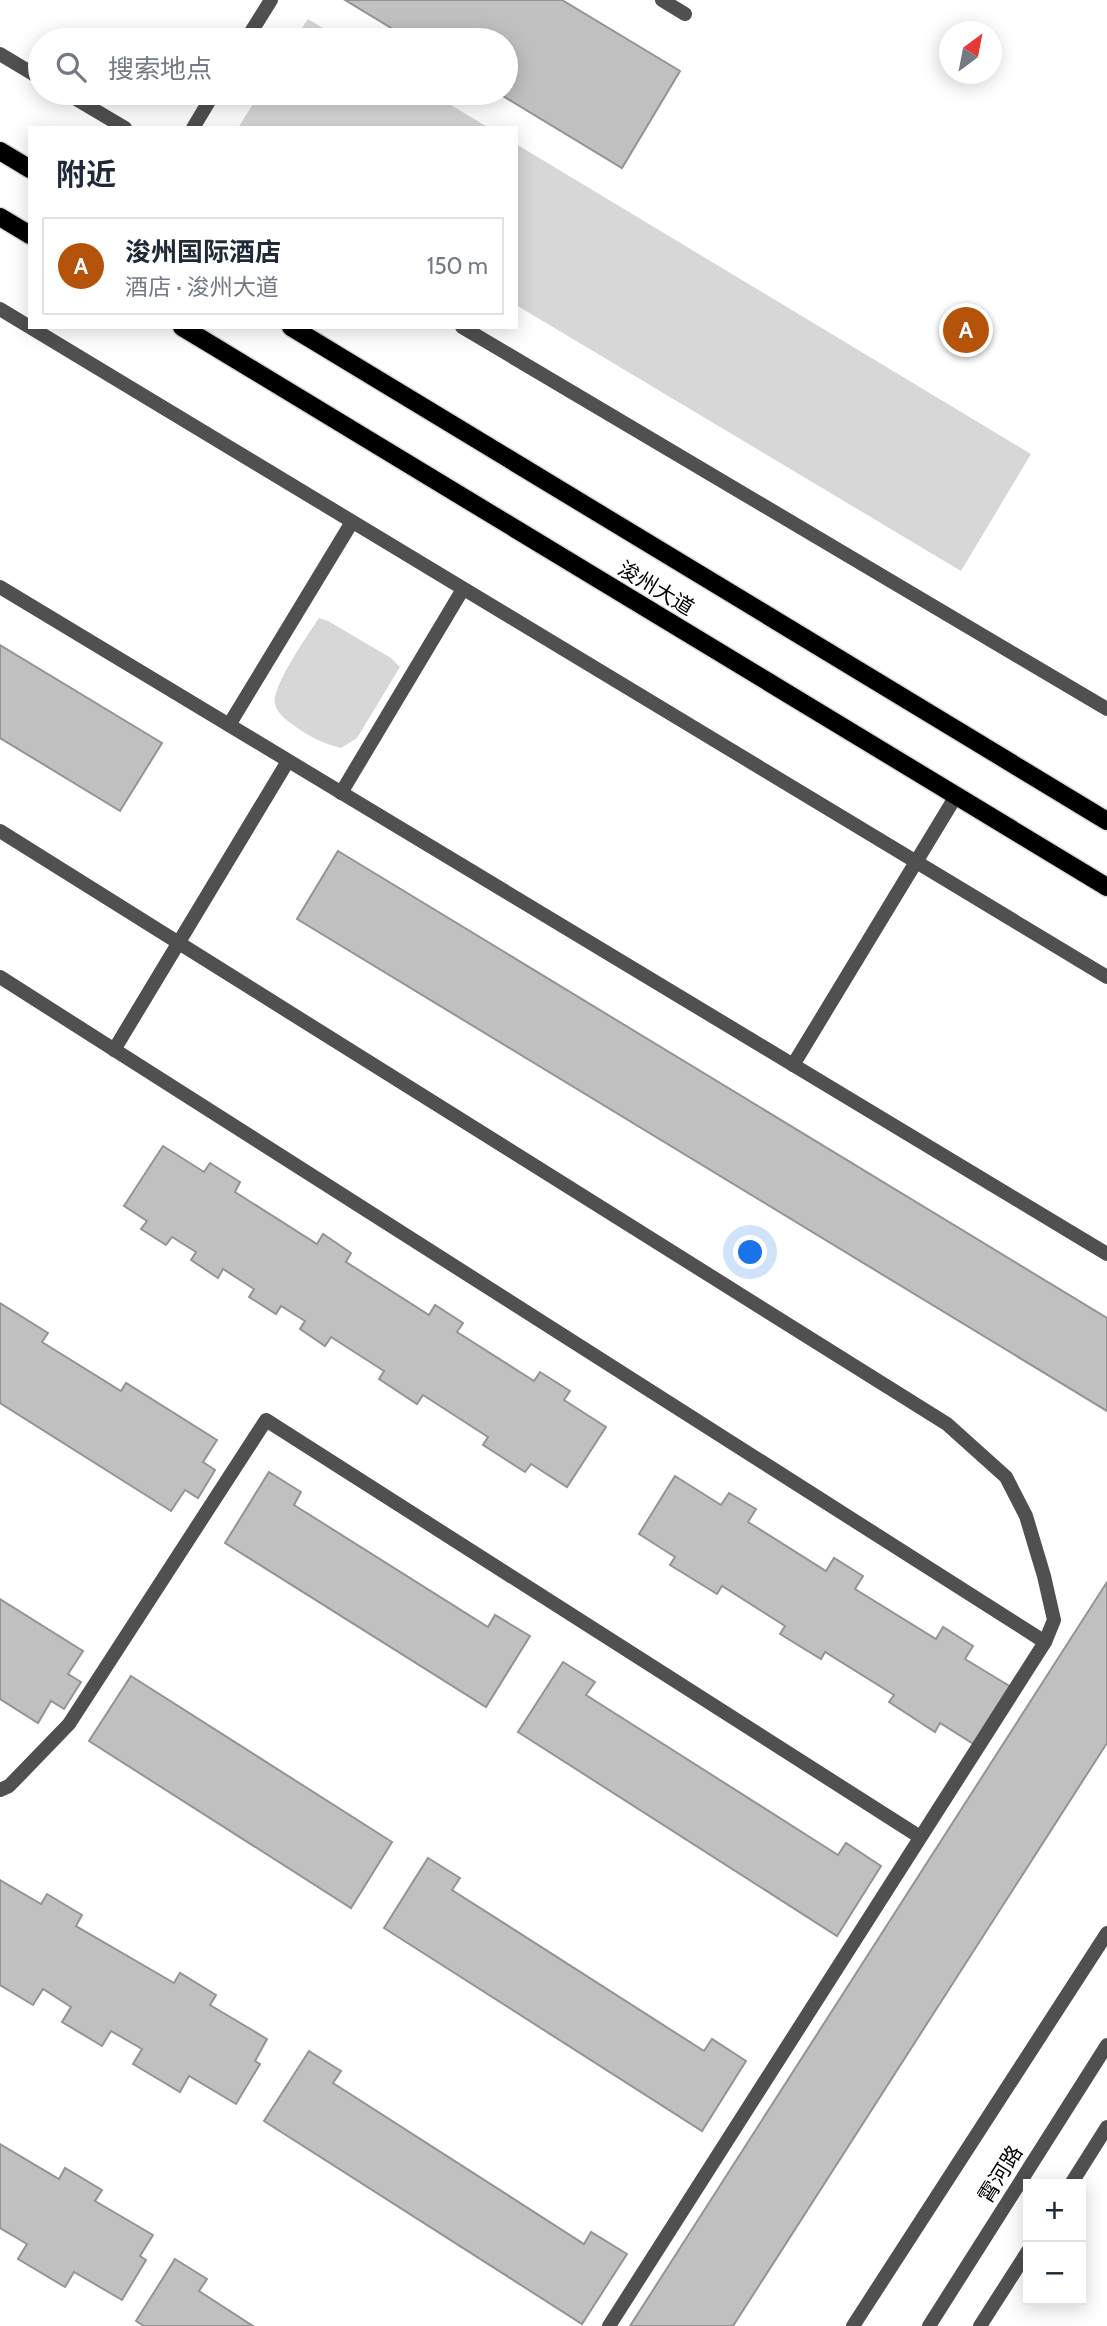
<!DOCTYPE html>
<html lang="zh">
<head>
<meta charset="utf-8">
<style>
  body { margin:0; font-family:Cabin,"Noto Sans SC",sans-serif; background:#f2f2f3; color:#1f2937 }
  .controls { position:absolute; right:21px; bottom:21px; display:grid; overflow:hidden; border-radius:0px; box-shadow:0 4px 18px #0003 }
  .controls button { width:63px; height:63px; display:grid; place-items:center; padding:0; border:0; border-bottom:2px solid #e0e1e3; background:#fff; color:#1f2937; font:35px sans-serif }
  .compass { position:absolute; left:939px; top:21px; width:63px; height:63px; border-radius:50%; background:#fff; box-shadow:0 4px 18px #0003; rotate:32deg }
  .you { position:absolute; left:751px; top:1253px; width:24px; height:24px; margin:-18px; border:5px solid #fff; border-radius:50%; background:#1a73e8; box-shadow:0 0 0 10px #1a73e833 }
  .badge { display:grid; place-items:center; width:46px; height:46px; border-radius:50%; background:#b45309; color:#fff; font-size:23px; font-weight:700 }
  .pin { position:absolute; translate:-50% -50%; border:4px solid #fff; box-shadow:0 2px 7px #0006 }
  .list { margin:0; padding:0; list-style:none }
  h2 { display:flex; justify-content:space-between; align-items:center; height:91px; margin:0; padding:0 28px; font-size:30px }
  h2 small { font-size:23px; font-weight:400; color:#747a83 }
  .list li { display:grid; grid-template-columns:46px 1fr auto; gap:21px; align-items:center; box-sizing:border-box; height:98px; margin:0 14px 14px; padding:0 14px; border:2px solid #e0e1e3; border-radius:0px }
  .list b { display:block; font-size:26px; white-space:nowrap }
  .list p { margin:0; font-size:23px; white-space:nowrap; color:#747a83 }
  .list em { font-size:23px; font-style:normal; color:#747a83 }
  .icon { flex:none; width:38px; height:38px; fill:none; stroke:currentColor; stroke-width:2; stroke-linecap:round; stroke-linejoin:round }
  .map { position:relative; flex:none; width:1107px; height:2326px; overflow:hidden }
  .search { position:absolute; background:#fff; box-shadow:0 4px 18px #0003; left:28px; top:28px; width:490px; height:77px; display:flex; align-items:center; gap:18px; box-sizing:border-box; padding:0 24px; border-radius:38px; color:#747a83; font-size:26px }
  .panel { position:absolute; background:#fff; box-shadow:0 4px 18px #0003; left:28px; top:126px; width:490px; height:203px; border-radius:0px }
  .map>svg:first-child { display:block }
  .green { fill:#d7d7d7 }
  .building { fill:#c0c0c0; stroke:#949494; stroke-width:2 }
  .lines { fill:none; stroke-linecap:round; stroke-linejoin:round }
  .primary-casing { stroke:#dbdbdb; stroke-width:21 }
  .service { stroke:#505050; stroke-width:14 }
  .minor { stroke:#505050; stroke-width:14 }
  .tertiary { stroke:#505050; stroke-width:14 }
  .primary { stroke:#000; stroke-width:18 }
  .labels { text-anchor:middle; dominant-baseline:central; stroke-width:5; stroke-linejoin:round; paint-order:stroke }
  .street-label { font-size:21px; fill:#000; stroke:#fff }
</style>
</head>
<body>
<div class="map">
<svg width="1107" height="2326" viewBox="0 0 1107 2326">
  <rect width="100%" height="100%" fill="#fff"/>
  <!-- green -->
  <g class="green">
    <path d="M308,19L343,40H294Z"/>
    <path d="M260,93H431L489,128H238Z"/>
    <path d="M516,144L1031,454L961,571L516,305Z"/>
    <path d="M319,618L328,621L391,658L400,667L357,738L341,748C324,744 310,737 296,727C289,722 277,714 275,704C271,687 308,635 319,618Z"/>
  </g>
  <!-- building -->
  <g class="building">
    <path d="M345,0H562L680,71L622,168L498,93H506V40H411Z"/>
    <path d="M0,645L162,743L120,811L0,738Z"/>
    <path d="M338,851L1107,1318V1411L297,919Z"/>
    <path d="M163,1146L204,1172L210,1163L240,1182L235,1192L317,1244L323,1234L351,1253L346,1262L429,1315L435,1305L463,1323L457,1332L534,1381L540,1372L570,1391L564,1400L606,1427L567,1487L531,1464L525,1472L483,1445L488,1437L423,1395L417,1404L379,1379L384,1371L331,1337L325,1346L300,1329L305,1321L281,1306L276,1314L249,1297L254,1289L223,1269L218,1278L191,1260L196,1252L172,1237L166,1245L141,1229L147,1221L124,1206Z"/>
    <path d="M0,1303L48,1333L42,1342L121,1391L126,1383L217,1440L203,1462L215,1470L198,1498L185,1490L171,1511L0,1403Z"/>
    <path d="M269,1472L301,1492L294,1505L488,1627L495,1615L530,1636L486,1707L225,1543Z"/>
    <path d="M675,1476L721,1505L729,1493L756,1509L748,1522L826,1571L834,1558L863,1576L855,1589L936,1639L943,1627L973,1646L965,1659L1016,1690L980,1748L940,1723L935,1732L889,1702L894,1695L825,1652L821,1659L780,1634L785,1626L722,1586L717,1594L670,1565L675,1557L639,1534Z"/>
    <path d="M1107,1582V1743L733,2326H630Z"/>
    <path d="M0,1599L83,1651L68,1674L81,1682L64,1709L51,1701L38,1723L0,1699Z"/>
    <path d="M563,1662L595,1682L586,1695L838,1855L846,1843L881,1866L837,1936L518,1732Z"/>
    <path d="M131,1676L392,1842L351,1908L89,1741Z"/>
    <path d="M428,1858L460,1878L452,1890L704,2051L712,2039L746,2061L702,2131L384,1928Z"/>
    <path d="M0,1880L41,1904L47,1894L82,1915L76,1926L174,1983L180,1973L216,1995L210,2005L267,2039L255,2061L260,2064L236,2104L189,2076L180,2092L133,2064L142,2049L111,2031L102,2046L62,2022L71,2007L43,1989L33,2005L0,1985Z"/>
    <path d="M309,2051L341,2071L333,2083L584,2244L591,2232L627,2254L582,2324L264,2121Z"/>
    <path d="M0,2144L59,2179L65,2168L102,2190L95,2201L153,2235L140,2256L146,2260L122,2300L74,2272L65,2287L18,2259L27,2244L0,2228Z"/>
    <path d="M175,2259L207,2279L199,2291L253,2326H144L136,2321Z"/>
  </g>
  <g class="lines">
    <!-- primary casing -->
    <g class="primary-casing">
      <g id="primary">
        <path d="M0,151L30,169"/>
        <path d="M0,217L30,235"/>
        <path d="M182,327L1107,887"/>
        <path d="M291,327L1107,821"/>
      </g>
    </g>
    <!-- service -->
    <g class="service">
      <path d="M662,0L685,14"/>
      <path d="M246,40L271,0"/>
      <path d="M193,128L214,93"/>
      <path d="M0,587L1107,1254"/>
      <path d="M229,725L352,522"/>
      <path d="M341,793L463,589"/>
      <path d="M0,831L947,1424L1006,1477L1026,1516L1044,1576L1054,1620L1045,1642L609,2326"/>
      <path d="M0,977L1045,1642"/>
      <path d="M114,1050L288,761"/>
      <path d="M793,1065L956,796"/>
      <path d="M0,1790L9,1786L69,1724L266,1420L920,1837"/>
    </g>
    <!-- minor -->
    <g class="minor">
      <path d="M0,54L40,78"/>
      <path d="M66,93L125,128"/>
      <path d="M0,309L1107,977"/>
      <path d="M462,327L1107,709"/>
      <path d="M853,2326L1107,1933"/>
    </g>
    <!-- tertiary -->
    <g class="tertiary">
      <path d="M1071,2184L1107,2127"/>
      <path d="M929,2326L1107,2045"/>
      <path d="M980,2326L1028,2251"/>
    </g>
    <!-- primary -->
    <use href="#primary" class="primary"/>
  </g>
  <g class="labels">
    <!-- street labels -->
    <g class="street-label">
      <text transform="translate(656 588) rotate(31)">浚州大道</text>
      <text transform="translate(1000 2174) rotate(-58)">霄河路</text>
    </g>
  </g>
</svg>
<div class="controls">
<button>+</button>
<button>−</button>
</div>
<svg class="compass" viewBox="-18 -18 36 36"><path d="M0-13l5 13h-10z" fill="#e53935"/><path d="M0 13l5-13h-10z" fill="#747a83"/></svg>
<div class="you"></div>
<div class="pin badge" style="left:966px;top:330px">A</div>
<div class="search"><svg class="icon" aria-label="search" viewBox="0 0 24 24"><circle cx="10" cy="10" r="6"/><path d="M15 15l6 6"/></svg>搜索地点</div>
<section class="panel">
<h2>附近<small></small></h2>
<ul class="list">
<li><span class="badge">A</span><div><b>浚州国际酒店</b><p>酒店 · 浚州大道</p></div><em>150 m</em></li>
</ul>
</section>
</div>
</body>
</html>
